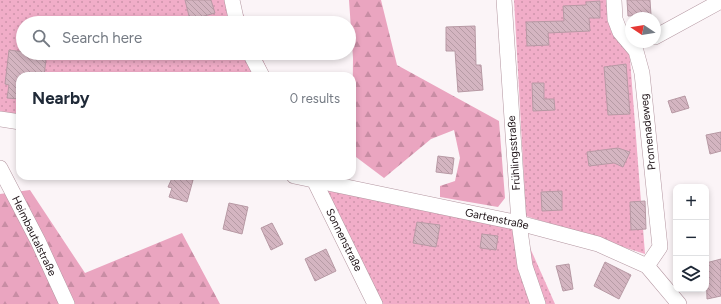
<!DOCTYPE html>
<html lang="en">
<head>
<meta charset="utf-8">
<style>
  body { margin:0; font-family:Figtree,sans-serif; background:#f6f6f7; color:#1f2937 }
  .controls { position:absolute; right:12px; bottom:12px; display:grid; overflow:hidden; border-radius:8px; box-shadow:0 2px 6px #0003 }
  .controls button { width:36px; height:36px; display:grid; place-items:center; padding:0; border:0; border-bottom:1px solid #e0e1e3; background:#fff; color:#1f2937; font:20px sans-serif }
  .compass { position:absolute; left:625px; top:12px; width:36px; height:36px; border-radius:50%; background:#fff; box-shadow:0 2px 6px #0003; rotate:282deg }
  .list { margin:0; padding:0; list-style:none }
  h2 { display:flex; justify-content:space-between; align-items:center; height:52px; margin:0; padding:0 16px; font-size:17px }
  h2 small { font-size:13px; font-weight:400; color:#747a83 }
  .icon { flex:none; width:22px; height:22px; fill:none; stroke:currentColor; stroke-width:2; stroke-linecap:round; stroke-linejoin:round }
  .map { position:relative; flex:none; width:721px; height:304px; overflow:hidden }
  .search { position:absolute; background:#fff; box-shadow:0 2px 6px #0003; left:16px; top:16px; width:340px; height:44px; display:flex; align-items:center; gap:10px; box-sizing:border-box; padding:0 14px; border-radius:22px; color:#747a83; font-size:15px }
  .panel { position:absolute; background:#fff; box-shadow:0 2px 6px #0003; left:16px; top:72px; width:340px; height:108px; border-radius:12px }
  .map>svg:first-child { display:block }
  .forest { fill:url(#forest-firs) }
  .garden { fill:url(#garden-dots) }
  .building { fill:url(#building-back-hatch); stroke:#b799a4 }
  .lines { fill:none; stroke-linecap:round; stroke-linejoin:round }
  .street-casing { stroke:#b396a0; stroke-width:16 }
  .street { stroke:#fff; stroke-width:15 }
  .labels { text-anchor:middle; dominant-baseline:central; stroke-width:4; stroke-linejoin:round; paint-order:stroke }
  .street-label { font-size:11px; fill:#1d1216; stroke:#fff }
</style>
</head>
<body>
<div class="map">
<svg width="721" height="304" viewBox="0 0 721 304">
  <defs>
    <pattern id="forest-firs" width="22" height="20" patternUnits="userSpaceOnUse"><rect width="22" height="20" fill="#eaa5c0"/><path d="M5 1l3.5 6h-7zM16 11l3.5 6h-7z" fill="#c88da4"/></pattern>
    <pattern id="garden-dots" width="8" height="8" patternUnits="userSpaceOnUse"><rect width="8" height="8" fill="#f1adc8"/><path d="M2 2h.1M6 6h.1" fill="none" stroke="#ce94ab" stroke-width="1.8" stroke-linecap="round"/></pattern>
    <pattern id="building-back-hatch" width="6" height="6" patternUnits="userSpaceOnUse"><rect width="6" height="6" fill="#d4b5c1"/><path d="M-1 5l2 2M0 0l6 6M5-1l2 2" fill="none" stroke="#b69ba5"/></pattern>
  </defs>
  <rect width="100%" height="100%" fill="#fbf4f7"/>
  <!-- forest -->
  <g class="forest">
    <path d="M349,0H381L397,65L499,121L505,198L498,207L440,197V186L455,181L460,158L454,130L431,139L384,178L352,154L353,58Z"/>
    <path d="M30,190L85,273L182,233L220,304H0V194Z"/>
  </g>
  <!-- garden -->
  <g class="garden">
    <path d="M0,0H237L247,23H23V53H260L270,76H20V124L0,120Z"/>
    <path d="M514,0H618L630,59L645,254L526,216Z"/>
    <path d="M313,176L519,223L555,304H375Z"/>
  </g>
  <!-- building -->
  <g class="building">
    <path d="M185,0H211L215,13L190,20Z"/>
    <path d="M627,0H650L651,15L628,16Z"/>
    <path d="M600,1V18H589L590,31L548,33L549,45L527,46L526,22L564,21L563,6L586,5V2Z"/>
    <path d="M475,26L476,65H481L483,90L458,92L455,51H446V27Z"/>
    <path d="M9,50L40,54L39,58L46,59L44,76H20V99L7,98L9,85L5,84Z"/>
    <path d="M626,64L630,114L608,115L604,67Z"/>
    <path d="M532,83H544V99H554L555,110L533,111Z"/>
    <path d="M685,96L689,108L672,113L668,101Z"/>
    <path d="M721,132V151L710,154L706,135Z"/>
    <path d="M618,148L630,152L623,167L614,163L589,166L587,152Z"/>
    <path d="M438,156L454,158L452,174L436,172Z"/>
    <path d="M173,176L193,180L187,202L169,197L172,188L168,187Z"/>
    <path d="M562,191V210L542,211L541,192Z"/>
    <path d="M645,201L646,229L631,230L630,202Z"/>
    <path d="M229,203L248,207L242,234L223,229Z"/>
    <path d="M417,222L440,225L436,247L413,243Z"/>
    <path d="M272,223L283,244L271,250L261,228Z"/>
    <path d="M482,234L498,236L496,250L480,248Z"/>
    <path d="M326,249L336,271L315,281L305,259Z"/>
    <path d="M721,259V296L707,299L706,263Z"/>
    <path d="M605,262L631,275L619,299L594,286Z"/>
    <path d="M569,264L573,289L563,291L556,266Z"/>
  </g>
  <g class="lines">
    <!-- street casing -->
    <g class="street-casing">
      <g id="street">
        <path d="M232,0L237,23"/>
        <path d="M504,0L519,223L525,266L538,304"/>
        <path d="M614,0L615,19L620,32L636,51L642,73L660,247L647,266"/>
        <path d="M655,37L721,1"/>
        <path d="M250,53L262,76"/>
        <path d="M0,119L20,122"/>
        <path d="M0,168L38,241L67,304"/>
        <path d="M294,176L519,223L598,244L647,266L679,304"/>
        <path d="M312,176L375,304"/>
      </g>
    </g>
    <!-- street -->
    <use href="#street" class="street"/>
  </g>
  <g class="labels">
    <!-- street labels -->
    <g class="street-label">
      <text transform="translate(648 132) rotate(-96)">Promenadeweg</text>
      <text transform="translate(514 153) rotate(-94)">Frühlingsstraße</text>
      <text transform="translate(497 219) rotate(12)">Gartenstraße</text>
      <text transform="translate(34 236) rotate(64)">Heimbautalstraße</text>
      <text transform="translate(344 240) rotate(64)">Sonnenstraße</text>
    </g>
  </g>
</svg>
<div class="controls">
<button>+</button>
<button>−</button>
<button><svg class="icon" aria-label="layers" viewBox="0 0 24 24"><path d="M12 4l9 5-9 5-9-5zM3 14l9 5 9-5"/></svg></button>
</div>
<svg class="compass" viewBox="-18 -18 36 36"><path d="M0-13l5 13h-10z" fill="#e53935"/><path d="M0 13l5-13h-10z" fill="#747a83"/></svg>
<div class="search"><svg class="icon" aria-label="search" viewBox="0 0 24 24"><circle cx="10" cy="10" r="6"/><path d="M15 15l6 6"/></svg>Search here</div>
<section class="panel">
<h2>Nearby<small>0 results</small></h2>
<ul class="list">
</ul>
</section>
</div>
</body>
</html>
